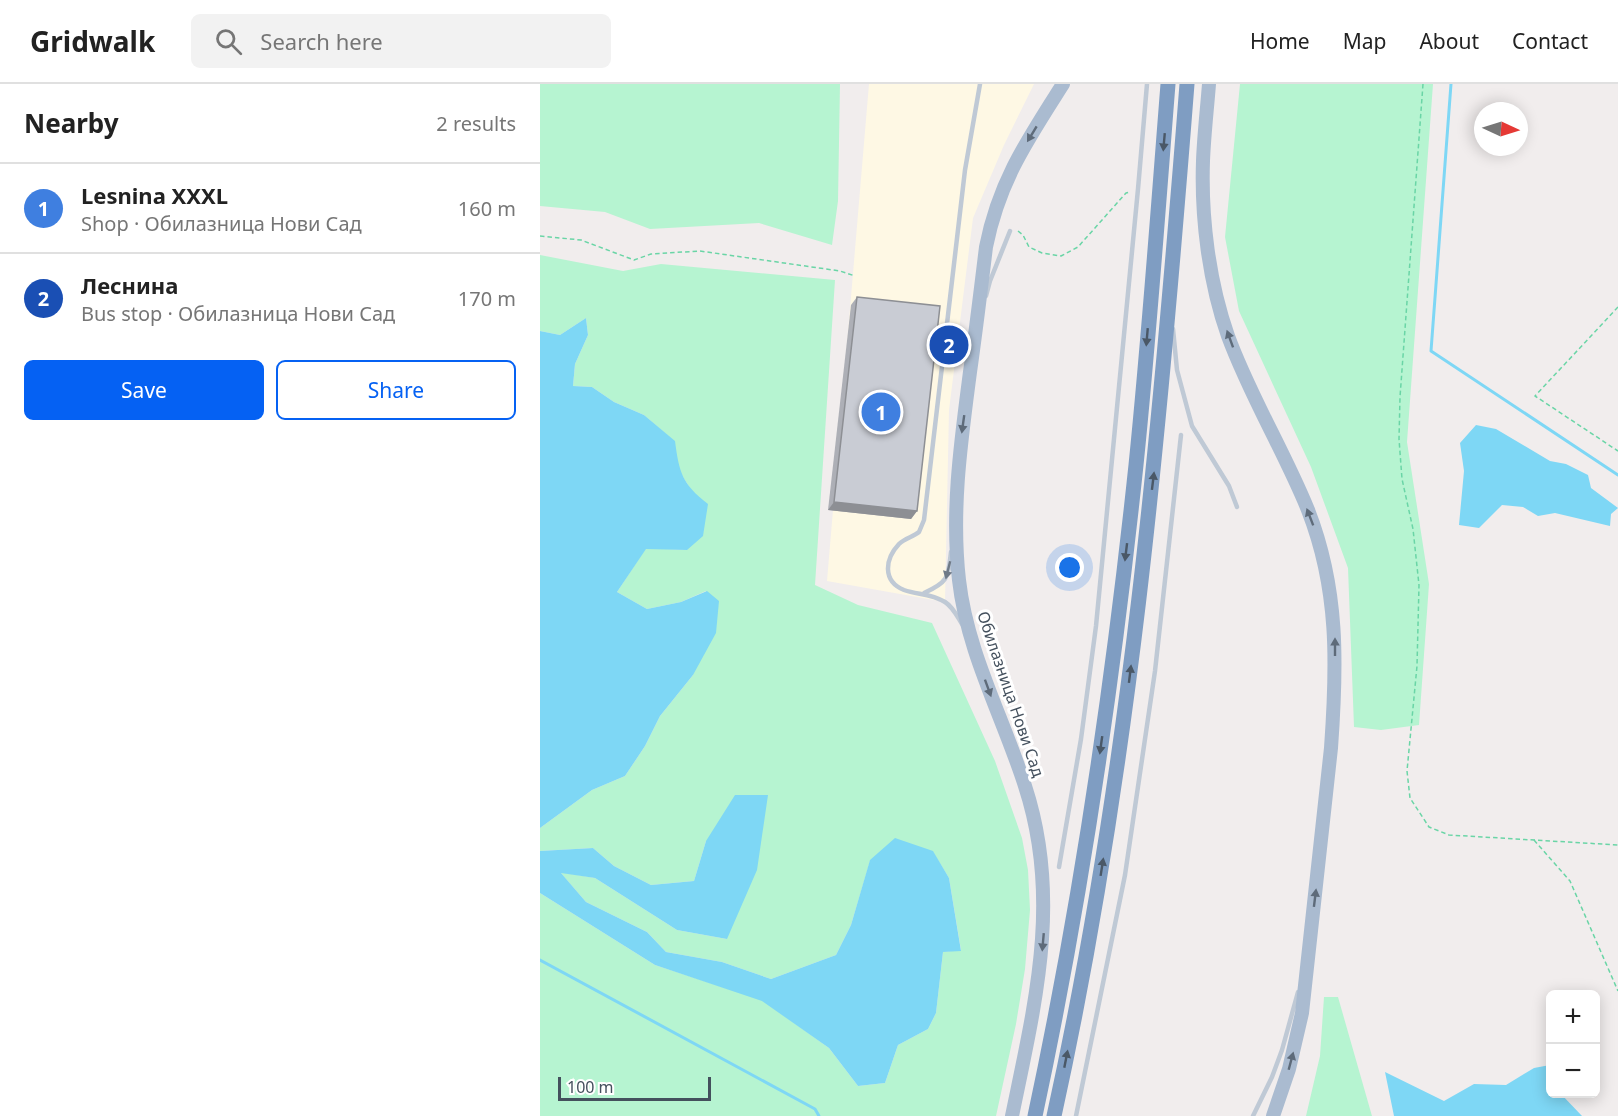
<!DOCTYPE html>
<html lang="en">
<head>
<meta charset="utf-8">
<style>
  body { margin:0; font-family:"Noto Sans",sans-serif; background:#f2f2f2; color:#222 }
  .controls { position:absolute; right:18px; bottom:18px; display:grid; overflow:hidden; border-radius:9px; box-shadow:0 3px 15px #0003 }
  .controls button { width:54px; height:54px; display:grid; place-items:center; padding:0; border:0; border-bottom:2px solid #e0e0e0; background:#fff; color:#222; font:30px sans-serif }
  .compass { position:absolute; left:934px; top:18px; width:54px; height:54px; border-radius:50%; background:#fff; box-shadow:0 3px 15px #0003; rotate:94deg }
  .scale { position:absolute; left:18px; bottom:15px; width:153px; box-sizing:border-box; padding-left:6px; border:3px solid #44505d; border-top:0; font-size:16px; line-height:21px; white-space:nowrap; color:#44505d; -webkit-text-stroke:4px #fff; paint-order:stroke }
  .you { position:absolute; left:530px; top:484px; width:21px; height:21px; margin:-15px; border:4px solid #fff; border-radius:50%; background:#1a73e8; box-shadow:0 0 0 9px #1a73e833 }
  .badge { display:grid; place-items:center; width:39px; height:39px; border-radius:50%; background:#0561f3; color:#fff; font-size:20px; font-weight:700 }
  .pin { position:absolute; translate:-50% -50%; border:3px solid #fff; box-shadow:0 2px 6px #0006 }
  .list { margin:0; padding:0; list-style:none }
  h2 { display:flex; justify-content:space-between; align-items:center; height:78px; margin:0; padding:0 24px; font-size:26px }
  h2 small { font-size:20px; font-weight:400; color:#767676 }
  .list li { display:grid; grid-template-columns:39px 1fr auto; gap:18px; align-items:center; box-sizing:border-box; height:90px; padding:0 24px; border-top:2px solid #e0e0e0 }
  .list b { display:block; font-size:22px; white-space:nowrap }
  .list p { margin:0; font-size:20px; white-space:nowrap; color:#767676 }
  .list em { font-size:20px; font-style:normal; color:#767676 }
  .actions { display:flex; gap:12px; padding:18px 24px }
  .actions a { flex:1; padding:14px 0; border:2px solid #0561f3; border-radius:9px; text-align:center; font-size:21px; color:#0561f3 }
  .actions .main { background:#0561f3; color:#fff }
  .icon { flex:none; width:33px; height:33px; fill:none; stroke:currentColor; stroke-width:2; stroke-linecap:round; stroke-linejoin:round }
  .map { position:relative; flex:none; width:1078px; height:1032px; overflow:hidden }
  header { display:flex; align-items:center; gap:36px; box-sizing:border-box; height:84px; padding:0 30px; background:#fff; border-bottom:2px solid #e0e0e0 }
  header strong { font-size:28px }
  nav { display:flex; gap:33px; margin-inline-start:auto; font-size:21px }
  .search { width:420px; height:54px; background:#f2f2f2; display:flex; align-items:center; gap:15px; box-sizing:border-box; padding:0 21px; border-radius:9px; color:#767676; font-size:22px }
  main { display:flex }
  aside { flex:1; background:#fff }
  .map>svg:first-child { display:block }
  .commercial { fill:#fef8e4 }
  .green { fill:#b6f4d1 }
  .water { fill:#7ed7f5 }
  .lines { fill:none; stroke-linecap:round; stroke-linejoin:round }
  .stream { stroke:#7ed7f5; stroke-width:3 }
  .path { stroke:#6ad5a6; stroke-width:1.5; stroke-dasharray:4.5 3; stroke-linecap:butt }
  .lane { stroke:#bfc9d5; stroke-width:4.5 }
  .primary { stroke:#aabbd0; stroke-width:14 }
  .highway { stroke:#7f9dc2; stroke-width:15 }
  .wall { fill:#adafb6 }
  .shaded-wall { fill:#8d8f94 }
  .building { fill:#c9ccd4; stroke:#8d8f94; stroke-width:1.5 }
  .oneway { fill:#5e6b7a }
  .oneway2 { fill:#4a5867 }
  .oneway3 { fill:#6f7a87 }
  .labels { text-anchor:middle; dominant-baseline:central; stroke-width:6; stroke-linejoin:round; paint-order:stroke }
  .street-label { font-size:16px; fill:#44505d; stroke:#fff }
</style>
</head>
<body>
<header>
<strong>Gridwalk</strong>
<div class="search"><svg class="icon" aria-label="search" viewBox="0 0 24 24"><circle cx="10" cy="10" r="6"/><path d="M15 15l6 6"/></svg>Search here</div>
<nav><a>Home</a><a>Map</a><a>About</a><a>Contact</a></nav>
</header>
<main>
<aside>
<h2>Nearby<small>2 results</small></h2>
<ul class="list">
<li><span class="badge" style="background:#3f7fe0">1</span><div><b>Lesnina XXXL</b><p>Shop · Обилазница Нови Сад</p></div><em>160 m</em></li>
<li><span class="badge" style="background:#1a4fb4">2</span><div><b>Леснина</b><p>Bus stop · Обилазница Нови Сад</p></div><em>170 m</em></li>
</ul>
<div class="actions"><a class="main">Save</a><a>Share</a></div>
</aside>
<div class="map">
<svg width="1078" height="1032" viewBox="0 0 1078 1032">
  <rect width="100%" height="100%" fill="#f1eded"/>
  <!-- commercial -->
  <path class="commercial" d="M329,0H494L464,61L433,134L409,326L405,518L287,497Z"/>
  <!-- green -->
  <g class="green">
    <path d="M0,0H300L298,117L292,161L219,139L110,145L65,128L0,122Z"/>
    <path d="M700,0H893L867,358L889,500L879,641L841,646L814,643L808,484L771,383L699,227L685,153Z"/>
    <path d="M0,171L83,187L121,180L295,196L275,501L318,521L392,539L455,677L482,754L488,786L490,826L485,885L476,940L456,1032H0V809L115,881L222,916L289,964L318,1002L345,999L358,961L388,945L396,929L403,868L421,866L409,794L393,768L330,777L311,841L296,871L231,895L182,878L126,868L107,848L46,818L20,788L55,794L137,846L187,855L166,757L154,797L111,801L74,782L53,764L0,767V744L52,706L85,692L105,662L120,632L153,591L166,507L141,518L107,525L77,508L106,464L147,466L153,409L138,385L134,357L104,331L74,318L52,303L33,302L35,280L48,251L46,234L20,251L0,247Z"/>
    <path d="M784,913H798L832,1032H766L780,972Z"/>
  </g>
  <!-- water -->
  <g class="water">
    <path d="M46,234L48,251L35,280L33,302L52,303L74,318L104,331L135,357C139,388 142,400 168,420L163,452L147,466L106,465L77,508L107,525L141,518L167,507L179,517L176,549L153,591L120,632L105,662L85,692L52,706L0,744V247L20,251Z"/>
    <path d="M936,341L956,345L1010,377L1026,380L1048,391L1051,404L1078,424L1071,430L1070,442L1015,429L998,432L983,423L962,421L939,444L919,441L924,387L920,359Z"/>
    <path d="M195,711H228L217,786L187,855L137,846L55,794L21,789L46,818L107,848L126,868L182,878L231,895L296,871L311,841L330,776L355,754L393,767L409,794L421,867L403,868L396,929L388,945L358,961L345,999L318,1002L289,964L222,917L115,881L0,809V767L53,764L74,782L111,801L154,797L166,757Z"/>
    <path d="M1010,981L1011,1010H1021L1042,1032H854L845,988L904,1017L934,1000L966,1001L994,984Z"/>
  </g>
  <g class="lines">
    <!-- stream -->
    <g class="stream">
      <path d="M911,0L891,267L1078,391"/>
      <path d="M0,876L275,1025L279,1032"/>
    </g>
    <!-- path -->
    <g class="path">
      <path d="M883,0L860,313L859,355L862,395L873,445L879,501L877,582L867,687L870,714L889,743L909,751L1078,761"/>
      <path d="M478,147L483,151L489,163L502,169L521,172L538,163L586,109L590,108"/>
      <path d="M0,152L41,156L94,176L111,170L160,167L300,187L315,192"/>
      <path d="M1078,223L995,312L1078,367"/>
      <path d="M994,756L1030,797L1078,907"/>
    </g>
    <!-- lane -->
    <g class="lane">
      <path d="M446,212L450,197L470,147"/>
      <path d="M633,245L637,286L652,342L689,402L697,423"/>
      <path d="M384,509C409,498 408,493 411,468"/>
      <path d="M422,540C417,532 413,523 405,518C390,509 378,511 364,506C342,497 345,475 359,460C365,454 373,453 379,448L384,436L425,86L440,0"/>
      <path d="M519,783L541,655L556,542L598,105L607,0"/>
      <path d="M536,1032L585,791L615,587L641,351"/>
      <path d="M713,1032L732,993L742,966L758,908"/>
    </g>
    <!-- primary -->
    <g class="primary">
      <path d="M669,0C667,26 664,51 663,77C661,134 669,198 688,252C710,312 744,367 768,426C799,505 797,581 791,664L762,929L749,985L733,1032"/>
      <path d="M472,1032C495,920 522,815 485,702C463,633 427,568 419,496C411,426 421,357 430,288C436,246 441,204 446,163C459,97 488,55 523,0"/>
    </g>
    <!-- highway -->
    <g class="highway">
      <path d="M495,1032C541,817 573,599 596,381C609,254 618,127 628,0"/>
      <path d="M514,1032C589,692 620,346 647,0"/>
    </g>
  </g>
  <!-- wall -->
  <path class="wall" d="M317,213L377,427L371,435L288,426L311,221Z"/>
  <!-- shaded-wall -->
  <path class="shaded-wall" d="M294,418L377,427L371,435L288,426Z"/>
  <!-- building -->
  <path class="building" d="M317,213L400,222L377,427L294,418Z"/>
  <!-- one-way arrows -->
  <defs><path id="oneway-solid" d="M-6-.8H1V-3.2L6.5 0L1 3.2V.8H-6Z" transform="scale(1.5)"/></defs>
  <g class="oneway">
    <use href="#oneway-solid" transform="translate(492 50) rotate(121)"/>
    <use href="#oneway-solid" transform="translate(690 255) rotate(-110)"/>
    <use href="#oneway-solid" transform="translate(423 340) rotate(98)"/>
    <use href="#oneway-solid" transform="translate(770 433) rotate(-111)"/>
    <use href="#oneway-solid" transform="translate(795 563) rotate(-90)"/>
    <use href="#oneway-solid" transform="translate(448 604) rotate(70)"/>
    <use href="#oneway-solid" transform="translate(775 814) rotate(-83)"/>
    <use href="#oneway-solid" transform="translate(503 858) rotate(95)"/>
    <use href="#oneway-solid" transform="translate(751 977) rotate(-75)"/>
  </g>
  <g class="oneway2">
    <use href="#oneway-solid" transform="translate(624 58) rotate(95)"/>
    <use href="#oneway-solid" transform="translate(607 253) rotate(95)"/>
    <use href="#oneway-solid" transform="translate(613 397) rotate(-83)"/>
    <use href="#oneway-solid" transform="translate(586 468) rotate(97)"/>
    <use href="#oneway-solid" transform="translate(590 590) rotate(-83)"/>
    <use href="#oneway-solid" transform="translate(561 661) rotate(98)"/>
    <use href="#oneway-solid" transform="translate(562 783) rotate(-81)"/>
    <use href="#oneway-solid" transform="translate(526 975) rotate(-79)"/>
  </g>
  <use class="oneway3" href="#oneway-solid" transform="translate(408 486) rotate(104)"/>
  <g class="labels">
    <!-- street labels -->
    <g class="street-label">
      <text transform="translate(471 610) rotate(71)">Обилазница Нови Сад</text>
    </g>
  </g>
</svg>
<div class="controls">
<button>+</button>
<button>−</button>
</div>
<svg class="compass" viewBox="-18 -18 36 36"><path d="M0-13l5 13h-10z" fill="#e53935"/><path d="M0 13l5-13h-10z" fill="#767676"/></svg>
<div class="scale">100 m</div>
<div class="you"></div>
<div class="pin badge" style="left:341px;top:328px;background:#3f7fe0">1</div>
<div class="pin badge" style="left:409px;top:261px;background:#1a4fb4">2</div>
</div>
</main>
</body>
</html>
